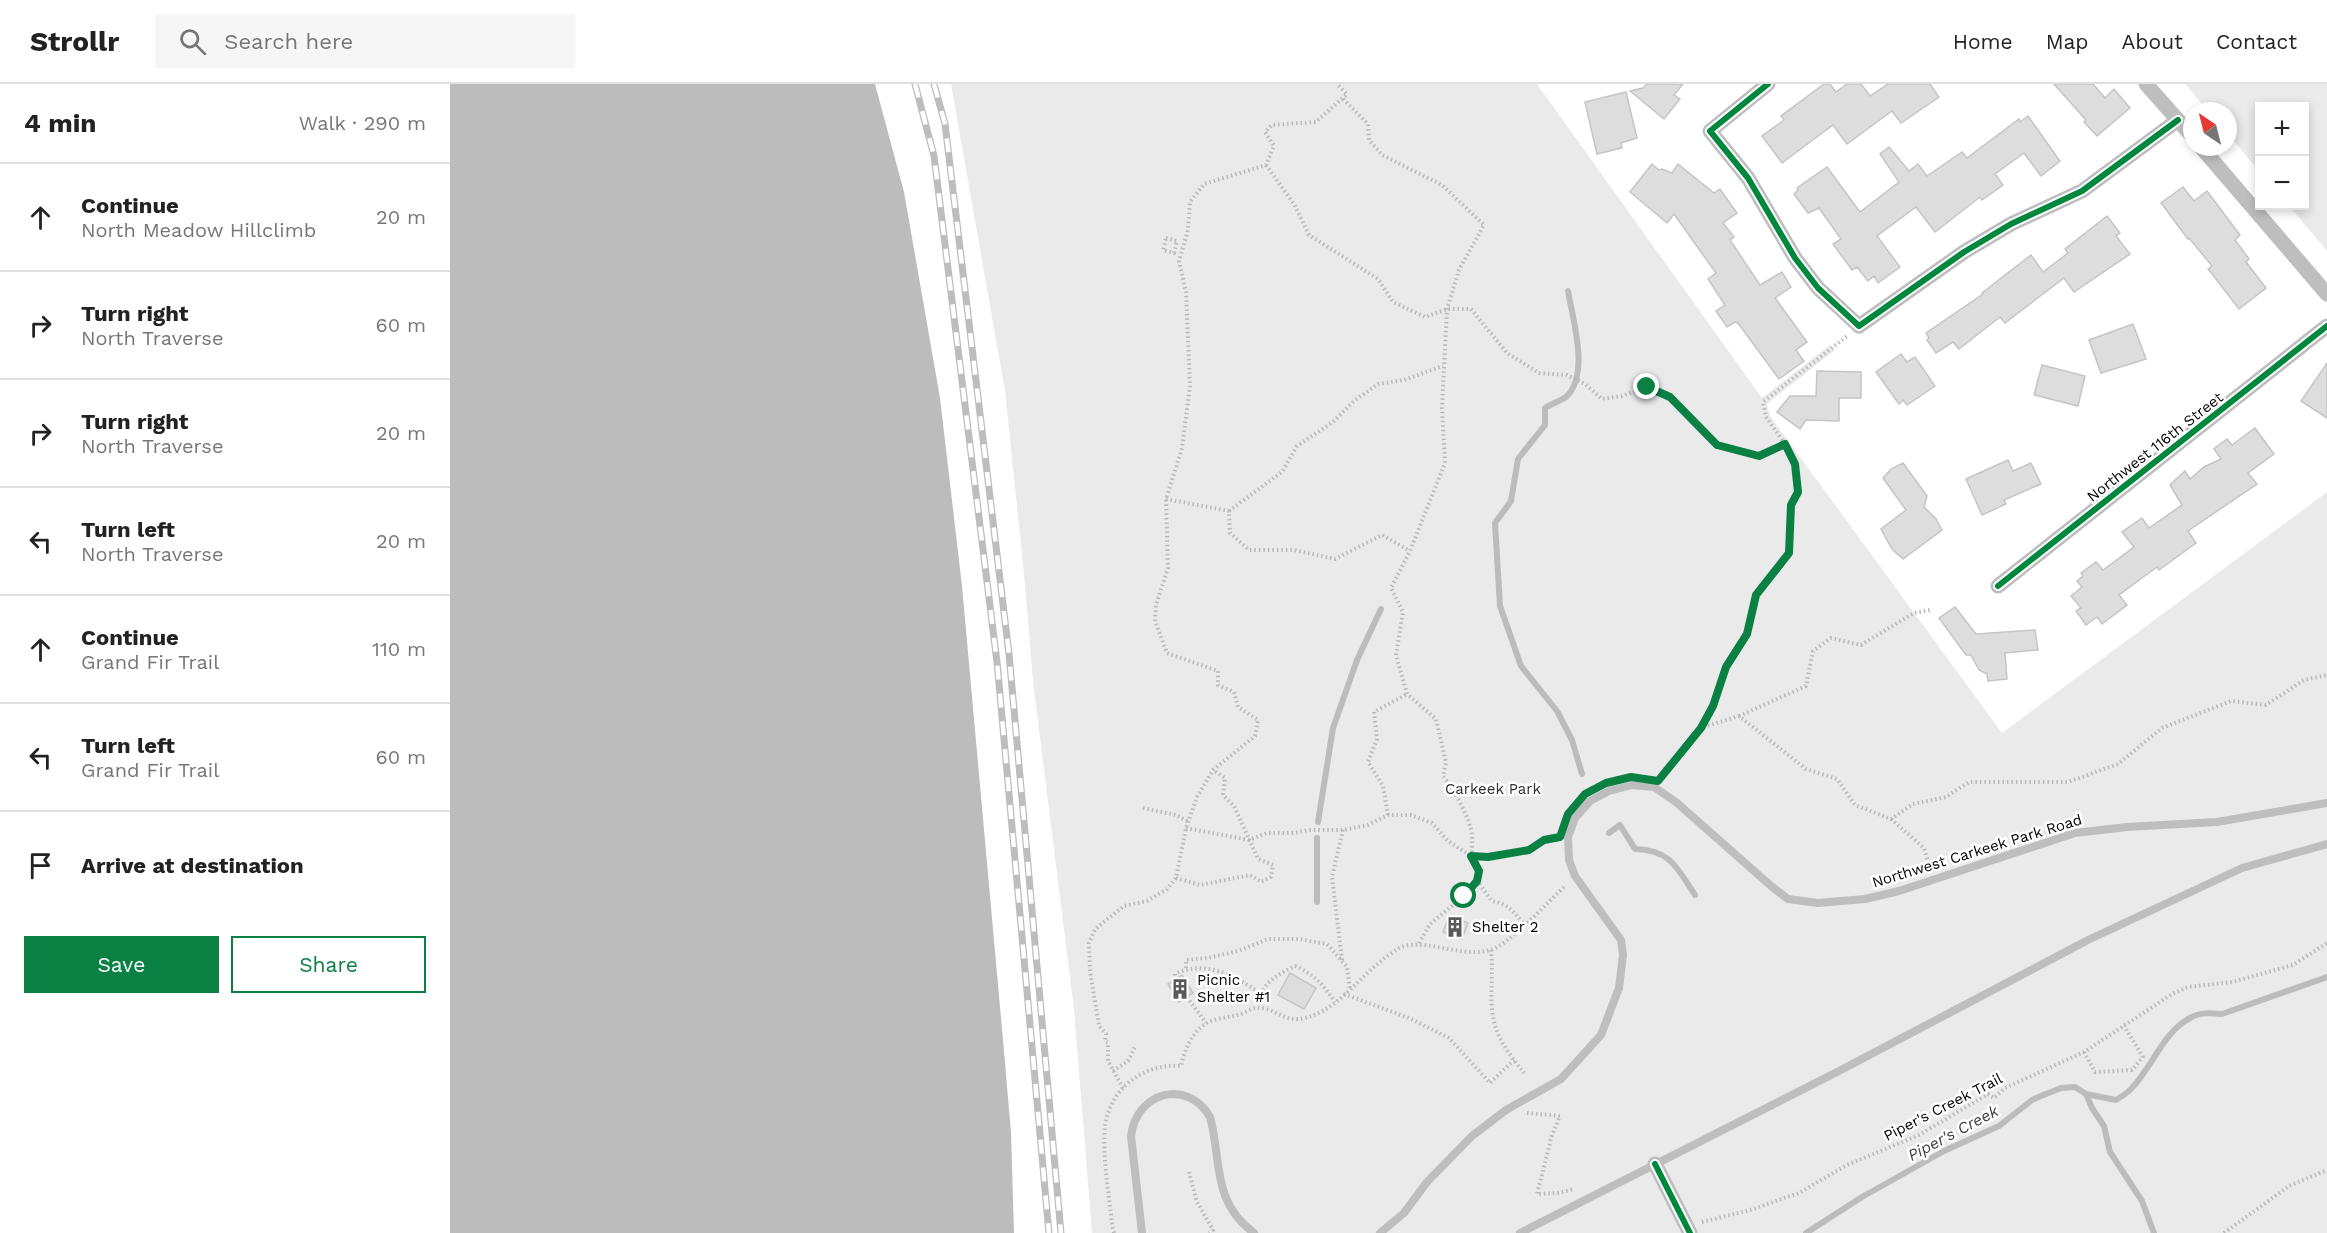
<!DOCTYPE html>
<html lang="en">
<head>
<meta charset="utf-8">
<style>
  body { margin:0; font-family:"Work Sans",sans-serif; background:#f6f6f6; color:#222 }
  .controls { position:absolute; right:18px; top:18px; display:grid; overflow:hidden; border-radius:0px; box-shadow:0 3px 9px #0003 }
  .controls button { width:54px; height:54px; display:grid; place-items:center; padding:0; border:0; border-bottom:2px solid #e0e0e0; background:#fff; color:#222; font:30px sans-serif }
  .compass { position:absolute; left:1733px; top:18px; width:54px; height:54px; border-radius:50%; background:#fff; box-shadow:0 3px 9px #0003; rotate:325deg }
  .stop { position:absolute; width:18px; height:18px; margin:-14px; border:4px solid #0b8043; border-radius:50%; background:#fff }
  .stop.end { background:#0b8043; border-color:#fff; box-shadow:0 2px 6px #0008 }
  .list { margin:0; padding:0; list-style:none }
  h2 { display:flex; justify-content:space-between; align-items:center; height:78px; margin:0; padding:0 24px; font-size:26px }
  h2 small { font-size:20px; font-weight:400; color:#767676 }
  .list li { display:grid; grid-template-columns:39px 1fr auto; gap:18px; align-items:center; box-sizing:border-box; height:108px; padding:0 24px; border-top:2px solid #e0e0e0 }
  .list b { display:block; font-size:22px; white-space:nowrap }
  .list p { margin:0; font-size:20px; white-space:nowrap; color:#767676 }
  .list em { font-size:20px; font-style:normal; color:#767676 }
  .actions { display:flex; gap:12px; padding:18px 24px }
  .actions a { flex:1; padding:14px 0; border:2px solid #0b8043; border-radius:0px; text-align:center; font-size:21px; color:#0b8043 }
  .actions .main { background:#0b8043; color:#fff }
  .icon { flex:none; width:33px; height:33px; fill:none; stroke:currentColor; stroke-width:2; stroke-linecap:round; stroke-linejoin:round }
  .map { position:relative; flex:none; width:1877px; height:1149px; overflow:hidden }
  header { display:flex; align-items:center; gap:36px; box-sizing:border-box; height:84px; padding:0 30px; background:#fff; border-bottom:2px solid #e0e0e0 }
  header strong { font-size:28px }
  nav { display:flex; gap:33px; margin-inline-start:auto; font-size:21px }
  .search { width:420px; height:54px; background:#f6f6f6; display:flex; align-items:center; gap:15px; box-sizing:border-box; padding:0 21px; border-radius:0px; color:#767676; font-size:22px }
  main { display:flex }
  aside { flex:1; background:#fff }
  .map>svg:first-child { display:block }
  .green { fill:#eaeaea }
  .water { fill:#bcbcbc }
  .lines { fill:none; stroke-linecap:round; stroke-linejoin:round }
  .stream { stroke:#bcbcbc; stroke-width:6 }
  .building { fill:#ddd; stroke:#c5c5c5; stroke-width:1.5 }
  .path { stroke:#b8b8b8; stroke-width:4; stroke-dasharray:1.5 3; stroke-linecap:butt }
  .lane { stroke:#bebebe; stroke-width:8 }
  .street { stroke:#bebebe; stroke-width:15 }
  .rail-casing { stroke:#bdbdbd; stroke-width:7 }
  .rail { stroke:#fff; stroke-width:4.5; stroke-dasharray:14; stroke-linecap:butt }
  .cycleway-casing { stroke:#fff; stroke-width:10 }
  .cycleway { stroke:#00873e; stroke-width:6 }
  .route { stroke:#0b8043; stroke-width:8 }
  .labels { text-anchor:middle; dominant-baseline:central; stroke-width:5; stroke-linejoin:round; paint-order:stroke }
  .street-label { font-size:15px; fill:#000; stroke:#fff }
  .park-label { font-size:15px; fill:#303030; stroke:#fff }
  .poi-label { font-size:15px; fill:#000; stroke:#fff; text-anchor:start }
  .water-label { font-size:16px; font-style:italic; fill:#414141; stroke:#fff }
</style>
</head>
<body>
<header>
<strong>Strollr</strong>
<div class="search"><svg class="icon" aria-label="search" viewBox="0 0 24 24"><circle cx="10" cy="10" r="6"/><path d="M15 15l6 6"/></svg>Search here</div>
<nav><a>Home</a><a>Map</a><a>About</a><a>Contact</a></nav>
</header>
<main>
<aside>
<h2>4 min<small>Walk · 290 m</small></h2>
<ul class="list">
<li><svg class="icon" aria-label="ahead" viewBox="0 0 24 24"><path d="M12 20V5M6 11l6-6 6 6"/></svg><div><b>Continue</b><p>North Meadow Hillclimb</p></div><em>20 m</em></li>
<li><svg class="icon" aria-label="right" viewBox="0 0 24 24"><path d="M7 20v-9h11M14 6l5 5-5 5"/></svg><div><b>Turn right</b><p>North Traverse</p></div><em>60 m</em></li>
<li><svg class="icon" aria-label="right" viewBox="0 0 24 24"><path d="M7 20v-9h11M14 6l5 5-5 5"/></svg><div><b>Turn right</b><p>North Traverse</p></div><em>20 m</em></li>
<li><svg class="icon" aria-label="left" viewBox="0 0 24 24"><path d="M17 20v-9H6M10 6l-5 5 5 5"/></svg><div><b>Turn left</b><p>North Traverse</p></div><em>20 m</em></li>
<li><svg class="icon" aria-label="ahead" viewBox="0 0 24 24"><path d="M12 20V5M6 11l6-6 6 6"/></svg><div><b>Continue</b><p>Grand Fir Trail</p></div><em>110 m</em></li>
<li><svg class="icon" aria-label="left" viewBox="0 0 24 24"><path d="M17 20v-9H6M10 6l-5 5 5 5"/></svg><div><b>Turn left</b><p>Grand Fir Trail</p></div><em>60 m</em></li>
<li><svg class="icon" aria-label="arrive" viewBox="0 0 24 24"><path d="M6 21V4h12l-3 4 3 4H6"/></svg><div><b>Arrive at destination</b></div></li>
</ul>
<div class="actions"><a class="main">Save</a><a>Share</a></div>
</aside>
<div class="map">
<svg width="1877" height="1149" viewBox="0 0 1877 1149">
  <rect width="100%" height="100%" fill="#fff"/>
  <!-- green -->
  <g class="green">
    <path d="M501,0H1087L1312,314L1380,261L1385,266L1317,320L1320,332L1552,649L1877,408V1149H642L624,925L583,597L574,490L555,307Z"/>
    <path d="M1735,0H1877V167L1839,122H1854V22H1810L1809,87L1778,50V27H1758Z"/>
  </g>
  <!-- water -->
  <path class="water" d="M0,0H425L454,108L490,314L512,502L554,967L561,1049L564,1149H0Z"/>
  <g class="lines">
    <!-- stream -->
    <g class="stream">
      <path d="M1118,207C1123,236 1140,291 1116,313C1110,317 1101,320 1095,324V341L1068,375L1061,417L1045,439L1050,522L1071,582L1107,627L1122,656L1132,690"/>
      <path d="M868,738L883,644L907,576L931,525"/>
      <path d="M1159,749L1170,741L1185,765C1221,766 1227,784 1245,811"/>
      <path d="M867,754V818"/>
      <path d="M1636,1010L1642,1024L1654,1042L1660,1068L1692,1117L1704,1149"/>
      <path d="M1356,1149L1412,1113L1494,1067L1549,1042L1582,1016L1591,1012L1611,1004L1625,1003L1636,1010L1666,1016C1671,1013 1677,1009 1681,1005C1702,984 1713,948 1740,934C1750,928 1761,929 1772,930L1877,893"/>
    </g>
  </g>
  <!-- building -->
  <g class="building">
    <path d="M1197,0H1233L1224,11L1230,15L1214,35L1180,7L1193,4Z"/>
    <path d="M1374,0H1380L1386,8L1397,0H1411L1420,12L1438,0H1480L1489,13L1451,39L1442,27L1397,60L1383,41L1332,79L1312,52L1334,36L1331,32Z"/>
    <path d="M1604,0H1643L1655,14L1664,5L1680,24L1647,52L1634,38L1636,36Z"/>
    <path d="M1176,8L1187,54L1171,59L1172,64L1147,70L1135,18Z"/>
    <path d="M1578,32L1610,77L1591,92L1574,69L1545,90L1553,101L1532,116L1530,113L1485,148L1466,123L1427,152L1450,183L1428,199L1424,192L1418,197L1407,183L1402,186L1383,160L1391,155L1369,124L1358,129L1344,110L1348,106L1347,104L1377,83L1410,128L1449,98L1430,70L1439,63L1459,87L1468,80L1477,92L1512,68L1517,74L1569,35L1570,38Z"/>
    <path d="M1202,80L1209,86L1212,85L1222,89L1228,80L1264,109L1270,105L1287,129L1273,139L1284,153L1280,156L1310,201L1332,188L1341,203L1325,214L1357,258L1346,266L1354,277L1329,295L1288,239L1285,238L1277,243L1266,227L1275,221L1258,195L1266,189L1224,130L1217,139L1180,108Z"/>
    <path d="M1733,103L1744,117L1757,107L1790,151L1785,156L1799,175L1796,178L1816,204L1789,225L1758,185L1762,182L1739,154L1738,155L1711,119Z"/>
    <path d="M1657,132L1670,149L1666,152L1680,170L1624,208L1614,194L1555,239L1550,233L1509,265L1503,258L1486,269L1477,256L1479,254L1476,249L1533,210L1532,209L1581,171L1593,188L1618,169L1615,165Z"/>
    <path d="M1683,240L1696,275L1651,289L1639,256Z"/>
    <path d="M1451,270L1457,278L1465,273L1485,302L1457,321L1453,316L1449,320L1426,288Z"/>
    <path d="M1877,279V334L1851,317Z"/>
    <path d="M1592,281L1635,292L1628,322L1584,311Z"/>
    <path d="M1367,287L1411,288V314H1389V337L1356,336L1350,345L1327,328L1340,312H1366Z"/>
    <path d="M1805,344L1824,370L1798,389L1807,400L1738,447L1746,459L1709,486L1707,483L1669,511L1677,521L1652,540L1647,533L1636,541L1626,527L1631,524L1621,512L1632,503L1627,497L1633,492L1631,489L1646,478L1653,486L1684,463L1672,448L1692,434L1699,444L1732,421L1720,401L1735,387L1740,395L1754,383L1771,375L1764,365L1777,355L1782,361Z"/>
    <path d="M1558,376L1563,387L1581,379L1591,400L1554,416L1556,420L1532,431L1516,395Z"/>
    <path d="M1453,379L1477,412L1474,423L1486,435L1492,446L1453,475L1442,465L1431,445L1456,426L1433,394L1441,385Z"/>
    <path d="M1505,523L1526,550L1585,546L1588,566L1555,569L1557,595L1538,597L1537,590L1529,586L1521,571H1516L1489,534Z"/>
    <path d="M999,832L1018,839L1012,855L993,848Z"/>
    <path d="M840,889L866,904L854,925L828,911Z"/>
    <path d="M732,891L743,909L729,918L718,900Z"/>
  </g>
  <g class="lines">
    <!-- path -->
    <g class="path">
      <path d="M893,15L918,40L919,56L932,71L992,101L1034,141L1009,186L997,225L992,324L995,379L960,467L941,504L953,528L946,571L957,610L986,635L996,679L993,692C1003,704 1021,736 1022,751C1023,769 1019,769 1029,787L1027,797L1042,817C1059,820 1063,828 1074,840"/>
      <path d="M816,81L844,120L859,151L928,195L943,218L975,233L997,225H1021L1057,269L1089,289L1117,291L1135,300L1152,315L1172,312L1197,303L1220,313L1267,361L1309,372L1335,360L1345,380L1348,408L1341,421L1339,469L1306,511L1297,550L1276,583L1263,622L1252,643"/>
      <path d="M716,154L727,157L724,169L713,166Z"/>
      <path d="M1335,360L1316,333L1313,318L1397,252"/>
      <path d="M716,415L779,427L780,449L799,466H844L885,475L932,451L960,467"/>
      <path d="M779,427L832,388L847,362L883,338L904,317L928,300L954,296L993,282"/>
      <path d="M1289,632L1356,602L1363,567L1381,554L1411,561L1464,529L1480,526"/>
      <path d="M1210,694L1251,644L1289,632L1356,685L1387,695L1405,721L1441,735L1463,720L1496,713L1519,698H1618L1668,680L1712,644L1781,617L1816,621L1854,596L1877,591"/>
      <path d="M693,724L726,731L739,738"/>
      <path d="M938,731L933,702L918,678L927,655L924,628L957,610"/>
      <path d="M1441,735L1474,764L1480,784"/>
      <path d="M736,744L799,756L817,749H843L859,746H893L918,741L938,731H961L982,739L998,757L1021,772L1038,773L1079,766L1094,756L1107,753"/>
      <path d="M726,794L750,801L800,791L811,798L821,793L823,781L808,775L784,722L773,711L775,694L763,686"/>
      <path d="M969,859L980,840L1014,812L1027,797"/>
      <path d="M1041,866C1044,891 1038,917 1045,941C1050,959 1063,975 1074,989"/>
      <path d="M892,876L882,793L893,746"/>
      <path d="M736,884V876L757,874L788,867L818,855H849L877,860L897,883L900,905"/>
      <path d="M725,896V890C755,875 786,892 811,910L809,923"/>
      <path d="M811,910C818,895 831,889 845,882C864,890 874,902 885,918"/>
      <path d="M894,910L959,934L999,954L1040,999L1064,976"/>
      <path d="M737,913L756,939"/>
      <path d="M1634,968L1645,988L1682,986L1693,973L1674,942"/>
      <path d="M663,987L678,977L685,963"/>
      <path d="M673,1004L658,977V959L655,957L656,950L649,942L640,887L639,859L645,845L674,822L697,817L717,805L726,794L736,744L747,713L763,686L805,652L808,636L788,623L784,608L768,601V587L717,569L705,537L706,521L718,484L716,415L732,364L740,302L736,208L729,177L738,146L740,118L754,100L816,81L824,62L815,48L822,41L866,38L897,10L887,0"/>
      <path d="M1077,1029L1110,1032L1102,1051L1087,1110L1108,1109L1124,1105"/>
      <path d="M739,1088L747,1118L763,1146L759,1149"/>
      <path d="M1252,1138L1300,1126L1349,1109L1397,1081L1469,1051L1538,1010L1544,1014L1555,1004L1634,968L1722,910L1738,903L1782,898L1843,881L1877,859"/>
      <path d="M664,1149L662,1140C659,1111 652,1070 655,1042C660,1004 694,979 731,982C735,964 744,942 764,936C773,933 782,933 791,930C799,927 803,923 812,924C827,926 836,939 855,934C888,926 909,893 935,874C941,870 947,864 954,862C982,856 1011,874 1040,866C1058,862 1100,816 1116,801"/>
      <path d="M1774,1149L1839,1102L1877,1086"/>
    </g>
    <!-- lane -->
    <g class="lane">
      <path d="M692,1149L681,1052C686,1009 736,993 760,1033C772,1076 761,1117 804,1149"/>
      <path d="M930,1149L954,1129L977,1098L1022,1052L1056,1026L1111,995L1151,951L1169,904L1173,871L1171,856L1125,792L1119,776L1118,753L1125,734L1140,717L1159,707L1182,701L1204,703L1226,718L1321,802L1338,815L1368,819L1415,815L1449,807L1625,749L1677,743L1767,738L1877,719"/>
      <path d="M1070,1149L1389,987L1638,856L1792,784L1877,760"/>
    </g>
    <!-- street -->
    <g class="street">
      <path d="M1318,0L1260,47L1298,94L1345,174L1368,204L1409,242L1514,168L1561,140L1632,107L1728,36"/>
      <path d="M1696,0L1742,52"/>
      <path d="M1751,63L1877,210"/>
      <path d="M1548,502L1877,242"/>
      <path d="M1205,1080L1240,1149"/>
    </g>
    <!-- rail casing -->
    <g class="rail-casing">
      <g id="rail">
        <path d="M465,0L484,72L547,578L599,1149"/>
        <path d="M484,0L495,40L559,570L611,1149"/>
      </g>
    </g>
    <!-- rail -->
    <use href="#rail" class="rail"/>
    <!-- cycleway casing -->
    <g class="cycleway-casing">
      <g id="cycleway">
        <path d="M1318,0L1260,47L1298,94L1345,174L1368,204L1409,242L1514,168L1561,140L1632,107L1728,36"/>
        <path d="M1548,502L1877,242"/>
        <path d="M1205,1080L1240,1149"/>
      </g>
    </g>
    <!-- cycleway -->
    <use href="#cycleway" class="cycleway"/>
  </g>
  <g class="lines">
    <!-- route -->
    <path class="route" d="M1014,812L1027,797L1029,787L1021,772L1038,773L1079,766L1094,756L1110,753L1118,730L1135,710L1156,699L1181,693L1208,697L1251,644L1263,622L1276,583L1297,550L1306,511L1339,469L1341,421L1348,408L1345,380L1335,360L1309,372L1267,361L1220,313L1197,303"/>
  </g>
  <!-- icons -->
  <defs>
    <g id="building-bare" transform="scale(1.62)"><path d="M-4-6H4V6H1V3H-1V6H-4ZM-2.5-4.3h1.7v1.8h-1.7ZM.8-4.3h1.7v1.8H.8ZM-2.5-1h1.7V.8h-1.7ZM.8-1h1.7V.8H.8Z" fill="#595959" stroke="#fff" stroke-width="2.5" paint-order="stroke"/></g>
  </defs>
  <g fill-rule="evenodd">
    <use href="#building-bare" x="1005" y="843"/>
    <use href="#building-bare" x="730" y="905"/>
  </g>
  <g class="labels">
    <!-- street labels -->
    <g class="street-label">
      <text transform="translate(1705 363) rotate(-38)">Northwest 116th Street</text>
      <text transform="translate(1527 767) rotate(-17)">Northwest Carkeek Park Road</text>
      <text transform="translate(1493 1023) rotate(-27)">Piper's Creek Trail</text>
    </g>
    <!-- park labels -->
    <g class="park-label">
      <text x="1043" y="705">Carkeek Park</text>
    </g>
    <!-- poi labels -->
    <g class="poi-label">
      <text x="1022" y="843">Shelter 2</text>
      <text x="747" y="896">Picnic<tspan x="747" dy="17">Shelter #1</tspan></text>
    </g>
    <!-- water labels -->
    <g class="water-label">
      <text transform="translate(1503 1049) rotate(-28)">Piper's Creek</text>
    </g>
  </g>
</svg>
<div class="controls">
<button>+</button>
<button>−</button>
</div>
<svg class="compass" viewBox="-18 -18 36 36"><path d="M0-13l5 13h-10z" fill="#e53935"/><path d="M0 13l5-13h-10z" fill="#767676"/></svg>
<div class="stop" style="left:1014px;top:812px"></div>
<div class="stop end" style="left:1197px;top:303px"></div>
</div>
</main>
</body>
</html>
